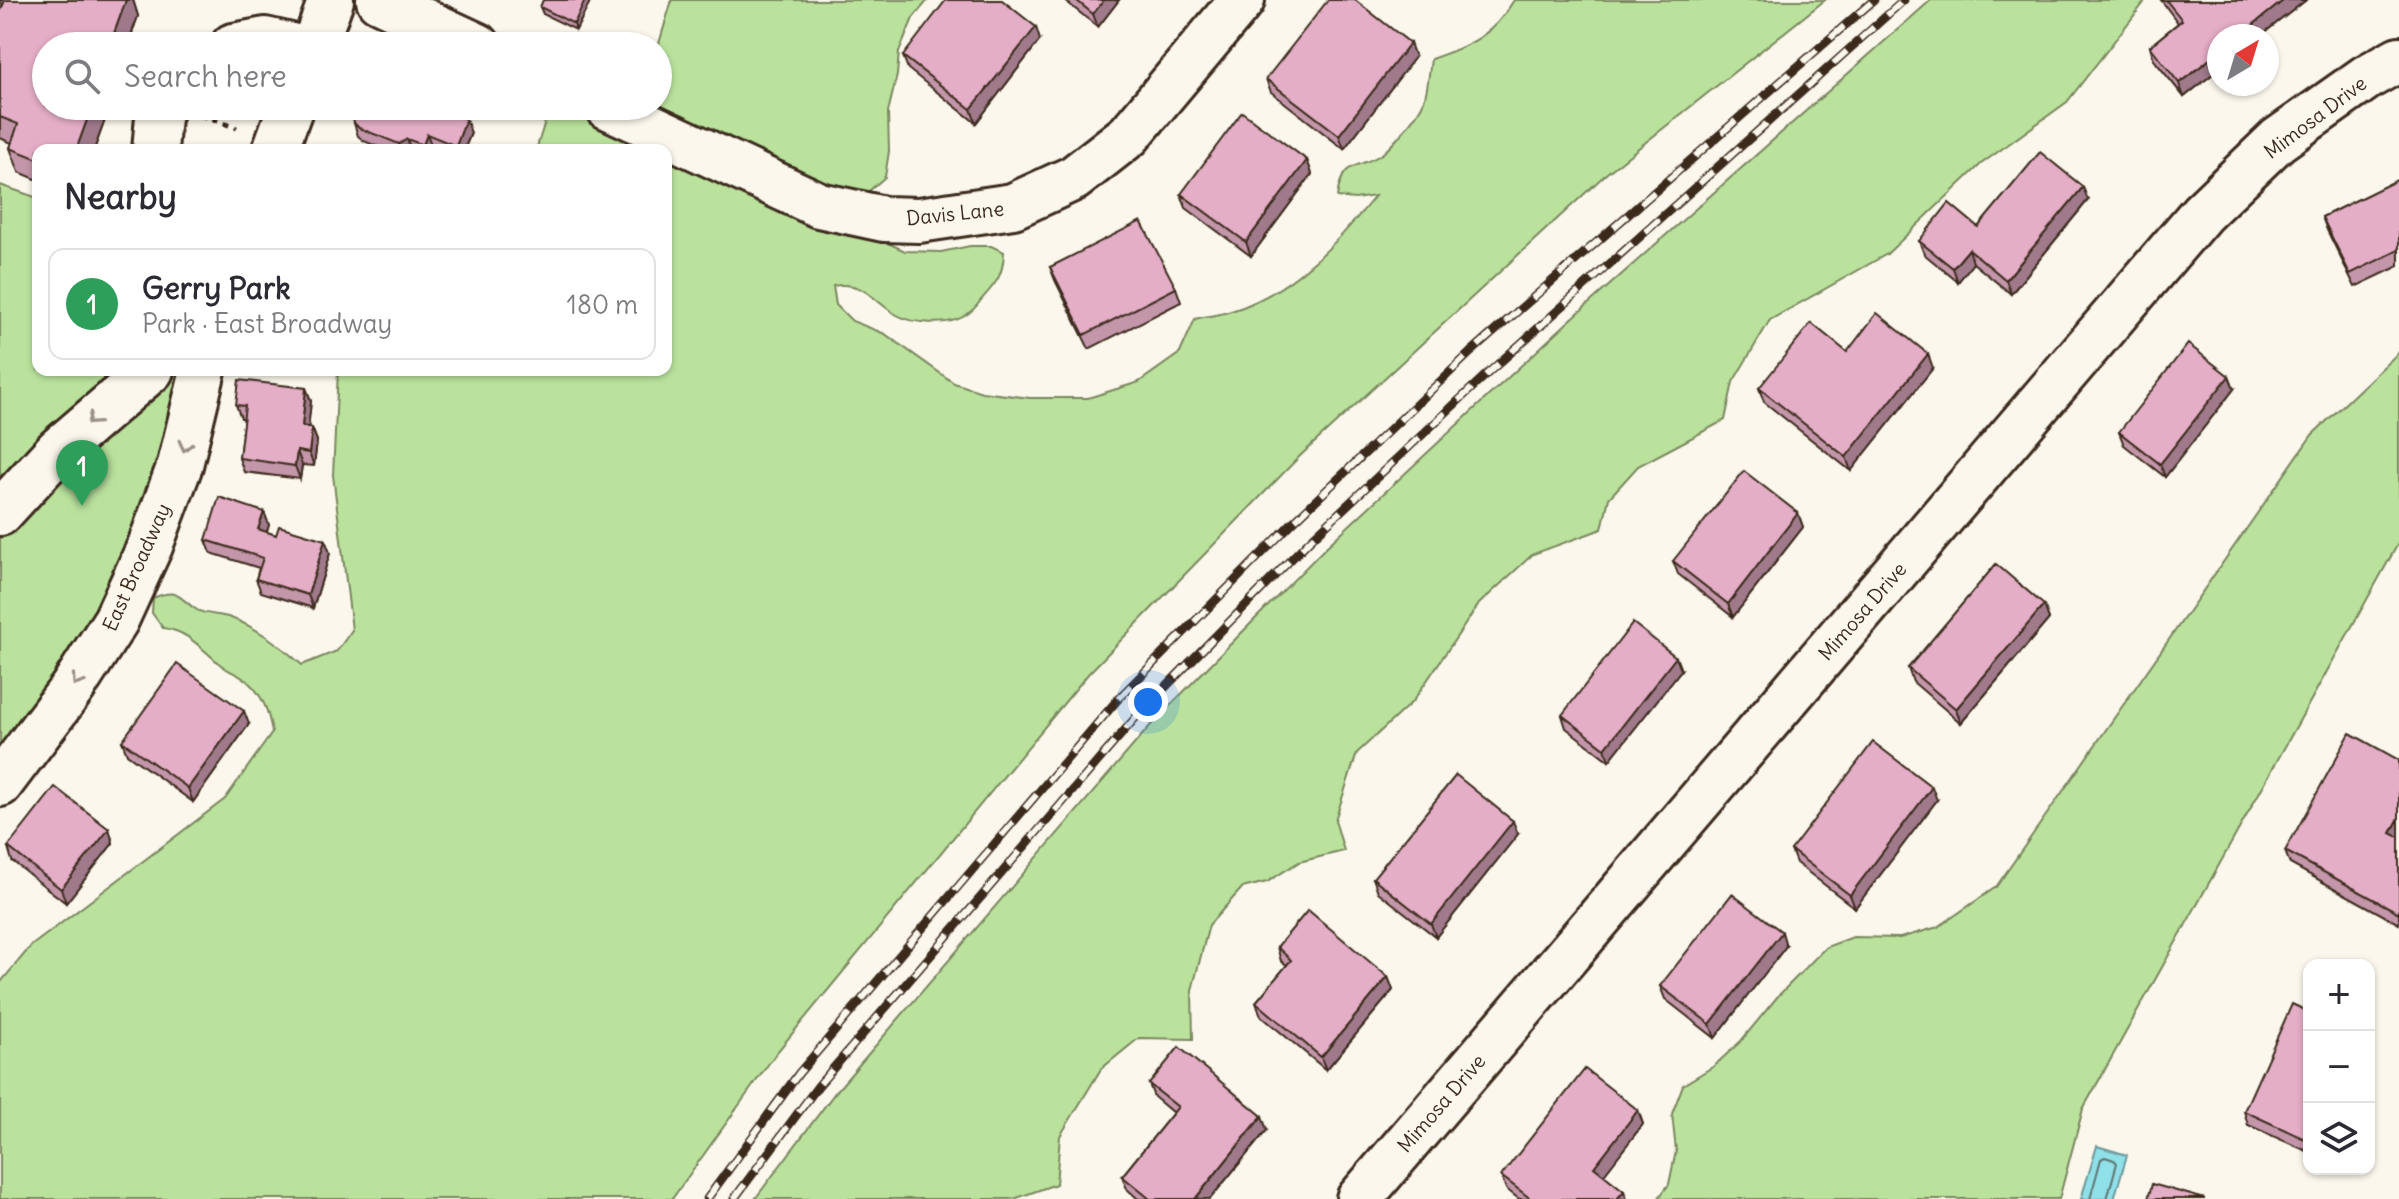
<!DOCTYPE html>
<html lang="en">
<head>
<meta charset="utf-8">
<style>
  body { margin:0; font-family:Delius,sans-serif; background:#f2f2f3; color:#2b2b33 }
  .controls { position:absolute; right:24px; bottom:24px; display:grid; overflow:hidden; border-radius:16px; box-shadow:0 2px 6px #0004 }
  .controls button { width:72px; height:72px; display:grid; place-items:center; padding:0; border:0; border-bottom:2px solid #e1e1e2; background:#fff; color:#2b2b33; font:40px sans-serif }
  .compass { position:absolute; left:2207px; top:24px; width:72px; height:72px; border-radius:50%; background:#fff; box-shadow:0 2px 6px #0004; rotate:38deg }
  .you { position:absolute; left:1148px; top:702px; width:28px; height:28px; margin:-20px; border:6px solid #fff; border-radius:50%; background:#1a73e8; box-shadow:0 0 0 12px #1a73e833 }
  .badge { display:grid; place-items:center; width:52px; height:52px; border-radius:50%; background:#1f6fb2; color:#fff; font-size:26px; font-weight:700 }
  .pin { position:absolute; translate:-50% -66px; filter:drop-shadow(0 2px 4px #0008) }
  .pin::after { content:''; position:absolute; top:42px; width:28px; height:24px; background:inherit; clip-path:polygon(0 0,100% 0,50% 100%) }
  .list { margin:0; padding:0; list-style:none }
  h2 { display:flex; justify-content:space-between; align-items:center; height:104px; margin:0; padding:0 32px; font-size:34px }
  h2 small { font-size:26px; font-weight:400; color:#7c7c81 }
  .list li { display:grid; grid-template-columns:52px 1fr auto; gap:24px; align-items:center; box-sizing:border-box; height:112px; margin:0 16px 16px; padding:0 16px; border:2px solid #e1e1e2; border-radius:16px }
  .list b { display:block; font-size:30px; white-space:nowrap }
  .list p { margin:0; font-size:26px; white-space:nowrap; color:#7c7c81 }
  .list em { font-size:26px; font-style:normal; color:#7c7c81 }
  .icon { flex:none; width:44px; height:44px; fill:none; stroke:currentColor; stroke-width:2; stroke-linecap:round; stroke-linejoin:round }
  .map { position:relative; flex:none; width:2399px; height:1199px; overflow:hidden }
  .search { position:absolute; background:#fff; box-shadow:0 2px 6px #0004; left:32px; top:32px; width:640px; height:88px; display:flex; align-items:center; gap:20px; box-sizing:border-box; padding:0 28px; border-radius:44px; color:#7c7c81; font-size:30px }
  .panel { position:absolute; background:#fff; box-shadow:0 2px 6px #0004; left:32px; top:144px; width:640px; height:232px; border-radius:16px }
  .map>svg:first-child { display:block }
  .green { fill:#bae29d; stroke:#7a865e; stroke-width:2 }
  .water { fill:#8fe0e9; stroke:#6d9798; stroke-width:2 }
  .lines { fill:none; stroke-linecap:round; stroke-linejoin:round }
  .shore { stroke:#5d736f; stroke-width:2 }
  .minor-casing { stroke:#3b2a1e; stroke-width:50 }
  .major-casing { stroke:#3b2a1e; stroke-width:50 }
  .path { stroke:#3b2a1e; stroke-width:5; stroke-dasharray:6 6; stroke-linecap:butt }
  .minor { stroke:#fbf7ec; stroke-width:44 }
  .major { stroke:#fbf7ec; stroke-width:44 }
  .rail-casing { stroke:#3b2a1e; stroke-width:9 }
  .rail { stroke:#fbf7ec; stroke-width:6; stroke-dasharray:18; stroke-linecap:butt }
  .wall { fill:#c496aa; stroke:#3b2a1e; stroke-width:2 }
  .shaded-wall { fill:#a07a8b; stroke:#3b2a1e; stroke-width:2 }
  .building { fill:#e4aec6; stroke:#3b2a1e; stroke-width:2 }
  .oneway { stroke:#9b9085 }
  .labels { text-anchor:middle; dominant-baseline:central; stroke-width:6; stroke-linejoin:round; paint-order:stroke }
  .street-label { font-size:20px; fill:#3b2a1e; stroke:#fbf7ec }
</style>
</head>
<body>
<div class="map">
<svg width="2399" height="1199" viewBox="0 0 2399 1199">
  <rect width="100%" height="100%" fill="#fbf7ec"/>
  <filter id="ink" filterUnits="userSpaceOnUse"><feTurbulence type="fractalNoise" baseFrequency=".0125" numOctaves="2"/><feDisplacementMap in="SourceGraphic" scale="16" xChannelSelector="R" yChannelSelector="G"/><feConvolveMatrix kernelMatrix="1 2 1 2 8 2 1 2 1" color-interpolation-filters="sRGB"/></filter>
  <g filter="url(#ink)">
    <!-- green -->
    <g class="green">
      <path d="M672,0H928L913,18L899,52L897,75L888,112L889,151L885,177L869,191L839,199L828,227L855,237H875L905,251L941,252L970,246H991L1004,252C1003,276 997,282 981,300C977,306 970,313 963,317C947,326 913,324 897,315C873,301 864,280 833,286L836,305L852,321L885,334L954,383L982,392L1030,398H1088L1139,382L1180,353L1195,319C1207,316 1220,315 1231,311C1289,294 1339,242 1375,196L1355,199L1337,197C1343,156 1359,171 1383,153C1394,144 1417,116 1423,103C1428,91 1429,73 1431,59C1470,45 1492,37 1514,0H1825L1607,173L1300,456L1088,674L777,1052L672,1199H0V983L31,946L225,799L272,733C269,714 264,696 248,682C241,675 229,672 221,665C201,649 189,631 163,628L152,613L153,598C179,587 178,598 197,610C206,615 219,614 228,617C257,627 280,645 302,665L337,651L352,630L333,475L338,370H666V150H536L550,106H658V47Z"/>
      <path d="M1931,0H2146L2067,102L1981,164L1887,254L1770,320L1733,382L1725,420L1638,466L1609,498L1602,529L1533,554L1479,604L1413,701L1357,753L1335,820L1344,851L1299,862L1267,882L1242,888L1209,925L1192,990L1193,1039L1139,1038L1101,1069L1060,1136L1056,1184L1014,1199H755L834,1094L1150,726L1326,547L1568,322Z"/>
      <path d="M0,185L38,198V370H203L180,465L0,784Z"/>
      <path d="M2399,352V542L2083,1109L2059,1199H1658L1669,1184L1676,1151L1672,1114L1683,1085L1714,1066L1741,1041L1778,996L1826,947L1853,937L1900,938L1938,927L1996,887L2312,435Z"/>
    </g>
    <!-- water -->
    <path class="water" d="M2097,1146L2127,1155L2114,1199H2081Z"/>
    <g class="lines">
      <!-- shore -->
      <path class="shore" d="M2090,1199L2101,1159L2105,1157L2114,1160L2117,1163L2107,1199"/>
      <!-- minor casing -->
      <g class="minor-casing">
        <g id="minor">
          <path d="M379,0L478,46"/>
          <path d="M233,46L265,40L291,46"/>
          <path d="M607,106L819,205L884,219L919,220L1013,206L1074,178L1129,135L1242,0"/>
          <path d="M155,150L158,117L162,106"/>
          <path d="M0,513L58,450L151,370"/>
          <path d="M1359,1199L2202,213L2278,140L2367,77L2399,59"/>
        </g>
      </g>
      <!-- major casing -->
      <g class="major-casing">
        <g id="major">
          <path d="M314,46L331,0"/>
          <path d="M275,150L291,106"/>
          <path d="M0,784L73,687L116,620L150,546L180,465L203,370"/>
        </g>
      </g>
      <!-- path -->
      <path class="path" d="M201,115L237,128"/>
      <!-- minor -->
      <use href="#minor" class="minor"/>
      <!-- major -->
      <use href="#major" class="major"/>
      <!-- rail casing -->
      <g class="rail-casing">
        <g id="rail">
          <path d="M707,1199L799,1073L1119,698L1291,524L1471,352L1874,0"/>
          <path d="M734,1199L818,1086L1137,716L1309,541L1488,373L1904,0"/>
        </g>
      </g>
      <!-- rail -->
      <use href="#rail" class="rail"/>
    </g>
    <!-- wall -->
    <g class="wall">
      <path d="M0,0H133L138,16L128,45L46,106H110L94,150H38V180L19,172L10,148L12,143L0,138V12L3,4L0,3Z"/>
      <path d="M591,0L576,30L543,14L540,7Z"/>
      <path d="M1064,0H1119L1098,27Z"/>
      <path d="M2161,0H2306L2260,36H2219V69L2184,97L2154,60L2150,46L2178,23Z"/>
      <path d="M1040,40L976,123L908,69L903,56Z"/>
      <path d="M1415,57L1344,149L1271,92L1266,79Z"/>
      <path d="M110,106H137L134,115Z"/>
      <path d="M446,111L471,133L464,150H439L432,147L431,150H385L364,141L358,136L354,123Z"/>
      <path d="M1307,160L1312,174L1251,256L1186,208L1181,194Z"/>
      <path d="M2399,179V266L2355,287L2327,230L2322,217Z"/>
      <path d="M2088,200L2011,294L1973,263L1958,282L1924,254L1919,241Z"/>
      <path d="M1050,267L1176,288L1181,302L1089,349L1055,280Z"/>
      <path d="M1933,368L1851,471L1764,402L1759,388Z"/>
      <path d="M306,388L311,401L308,427L312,428L317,441L314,466L302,465L300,479L244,472L239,458L244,418H241L236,405Z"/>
      <path d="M2234,389L2165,477L2124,445L2119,432Z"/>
      <path d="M264,512L269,525L266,532L276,535L325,540L330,553L313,608L261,592L256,579L259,568L211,553L206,540Z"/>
      <path d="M1798,513L1803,527L1733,617L1678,574L1673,561Z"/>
      <path d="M2044,605L2049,619L1961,723L1913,682L1908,668Z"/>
      <path d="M1681,670L1609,761L1566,728L1562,715Z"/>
      <path d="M249,724L193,802L127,754L122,741Z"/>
      <path d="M2399,760V924L2290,864L2285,851Z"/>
      <path d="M1937,800L1855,908L1796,863L1791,850Z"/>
      <path d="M109,829L113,843L66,903L12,861L8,847Z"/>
      <path d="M1518,834L1436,937L1378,892L1373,878Z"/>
      <path d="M1786,946L1715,1038L1665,999L1660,986Z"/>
      <path d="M1277,947L1388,977L1393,990L1326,1070L1261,1016L1256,1002L1287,965L1281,961Z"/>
      <path d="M2309,1012V1152L2248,1125L2244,1111Z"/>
      <path d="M1149,1084L1267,1130L1210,1199H1138L1127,1189L1122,1176L1173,1113L1154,1097Z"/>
      <path d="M1638,1110L1643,1124L1603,1175L1627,1199H1519L1506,1189L1501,1176Z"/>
    </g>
    <!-- shaded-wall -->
    <g class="shaded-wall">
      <path d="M126,0H133L138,16L127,46L112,39Z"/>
      <path d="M585,0H591L576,30L574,24Z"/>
      <path d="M1104,0H1119L1098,27L1093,14Z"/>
      <path d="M2284,0H2306L2260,36H2239Z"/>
      <path d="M1036,27L1040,40L976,123L971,109Z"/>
      <path d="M1410,43L1415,57L1344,149L1339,135Z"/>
      <path d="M2219,52V69L2184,97L2179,83Z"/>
      <path d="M92,106H110L94,150H76Z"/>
      <path d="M131,106H137L134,115Z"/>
      <path d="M438,106H448L442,120Z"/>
      <path d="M466,119L471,133L464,150H457L456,146Z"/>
      <path d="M427,134L432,147L431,150H424L423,145Z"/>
      <path d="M407,139L411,150H401L399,144Z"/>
      <path d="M1307,160L1312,174L1251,256L1246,242Z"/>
      <path d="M2083,187L2088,200L2011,294L2006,280Z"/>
      <path d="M1969,249L1973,263L1958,282L1953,268Z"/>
      <path d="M1928,354L1933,368L1851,471L1846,457Z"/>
      <path d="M2229,376L2234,389L2165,477L2160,464Z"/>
      <path d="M306,388L311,401L307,440L302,426Z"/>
      <path d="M312,428L317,441L314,466L309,453Z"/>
      <path d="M297,451L302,465L300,479L295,466Z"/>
      <path d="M264,512L269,525L263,543L258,529Z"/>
      <path d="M1798,513L1803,527L1733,617L1728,604Z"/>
      <path d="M325,540L330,553L313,608L308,595Z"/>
      <path d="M2044,605L2049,619L1961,723L1956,709Z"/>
      <path d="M1676,657L1681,670L1609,761L1605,748Z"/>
      <path d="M244,711L249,724L193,802L188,788Z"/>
      <path d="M1932,787L1937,800L1855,908L1850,895Z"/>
      <path d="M2399,818V840L2391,833Z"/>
      <path d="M1513,821L1518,834L1436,937L1431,924Z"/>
      <path d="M109,829L113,843L66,903L61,889Z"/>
      <path d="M1782,932L1786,946L1715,1038L1710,1024Z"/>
      <path d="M1388,977L1393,990L1326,1070L1321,1057Z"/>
      <path d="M1638,1110L1643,1124L1599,1181L1594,1167Z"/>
      <path d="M1262,1116L1267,1130L1210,1199H1195Z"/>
      <path d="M1624,1191L1627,1199H1617Z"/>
    </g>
    <!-- building -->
    <g class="building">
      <path d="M5,0H126L112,39L130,46H46V106H92L76,150H38V159L10,148L18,124L0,117V12Z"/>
      <path d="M543,0H585L574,24L540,7Z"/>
      <path d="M946,0H1002L1036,27L971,109L903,56Z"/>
      <path d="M1076,0H1104L1093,14Z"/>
      <path d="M1328,0H1355L1410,43L1339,135L1266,79Z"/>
      <path d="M2166,0H2284L2239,36H2219V52L2179,83L2150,46L2182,20Z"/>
      <path d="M356,106H438L437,107L466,119L456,146L427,134L423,145L407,139L399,144L359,128L354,123L353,115Z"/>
      <path d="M1242,112L1307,160L1246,242L1181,194Z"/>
      <path d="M2040,152L2083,187L2006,280L1969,249L1953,268L1919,241L1949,203L1978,227Z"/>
      <path d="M2399,179V250L2350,274L2322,217Z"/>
      <path d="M1141,221L1176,288L1084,335L1050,267Z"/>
      <path d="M1877,313L1928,354L1846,457L1759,388L1811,323L1847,352Z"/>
      <path d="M2188,344L2229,376L2160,464L2119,432Z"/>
      <path d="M239,380L306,388L302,426L312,428L309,453L297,451L295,466L239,458L245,406L236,405Z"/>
      <path d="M1744,471L1798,513L1728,604L1673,561Z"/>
      <path d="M219,497L264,512L258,529L276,535L279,526L325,540L308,595L256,579L263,558L206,540Z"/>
      <path d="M1996,564L2044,605L1956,709L1908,668Z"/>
      <path d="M1633,623L1676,657L1605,748L1562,715Z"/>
      <path d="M177,664L244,711L188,788L122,741Z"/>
      <path d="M2350,733L2399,760V818L2391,833L2399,837V913L2285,851Z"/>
      <path d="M1873,742L1932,787L1850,895L1791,850Z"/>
      <path d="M1456,775L1513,821L1431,924L1373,878Z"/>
      <path d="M55,787L109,829L61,889L8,847Z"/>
      <path d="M1732,894L1782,932L1710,1024L1660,986Z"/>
      <path d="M1308,910L1388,977L1321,1057L1256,1002L1291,960L1277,947Z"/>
      <path d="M2292,1004L2309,1012V1141L2244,1111Z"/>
      <path d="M1179,1047L1262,1116L1195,1199H1150L1122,1176L1178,1107L1149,1084Z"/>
      <path d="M1585,1069L1638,1110L1594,1167L1624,1191L1617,1199H1531L1501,1176Z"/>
      <path d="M2152,1184L2205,1199H2148Z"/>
    </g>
    <!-- one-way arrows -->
    <defs><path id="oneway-chevron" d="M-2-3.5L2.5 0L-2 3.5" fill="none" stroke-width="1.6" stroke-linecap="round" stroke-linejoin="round" transform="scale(2)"/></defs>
    <g class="oneway">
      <use href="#oneway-chevron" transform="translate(92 420) rotate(139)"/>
      <use href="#oneway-chevron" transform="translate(185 446) rotate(103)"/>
      <use href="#oneway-chevron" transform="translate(77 681) rotate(124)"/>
    </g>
  </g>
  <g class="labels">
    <!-- street labels -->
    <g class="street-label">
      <text transform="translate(2315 117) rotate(-37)">Mimosa Drive</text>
      <text transform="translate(955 213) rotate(-6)">Davis Lane</text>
      <text transform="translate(136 567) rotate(-66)">East Broadway</text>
      <text transform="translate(1862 611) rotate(-49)">Mimosa Drive</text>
      <text transform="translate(1441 1103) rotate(-49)">Mimosa Drive</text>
    </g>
  </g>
</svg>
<div class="controls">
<button>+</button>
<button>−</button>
<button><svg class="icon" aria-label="layers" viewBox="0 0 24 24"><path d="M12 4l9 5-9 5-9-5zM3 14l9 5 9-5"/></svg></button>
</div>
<svg class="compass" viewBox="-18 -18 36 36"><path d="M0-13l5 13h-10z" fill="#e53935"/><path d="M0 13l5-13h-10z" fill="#7c7c81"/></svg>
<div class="you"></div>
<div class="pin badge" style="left:82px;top:506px;background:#2e9e5b">1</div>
<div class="search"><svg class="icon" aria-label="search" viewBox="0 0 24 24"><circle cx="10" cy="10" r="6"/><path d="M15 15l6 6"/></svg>Search here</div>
<section class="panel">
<h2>Nearby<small></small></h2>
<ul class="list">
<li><span class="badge" style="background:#2e9e5b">1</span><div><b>Gerry Park</b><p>Park · East Broadway</p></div><em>180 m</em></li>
</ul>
</section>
</div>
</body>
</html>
